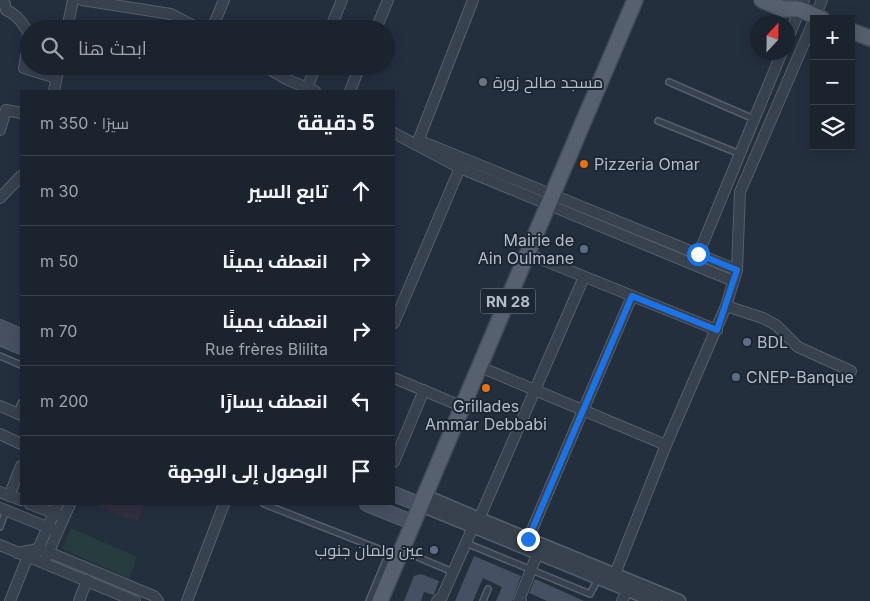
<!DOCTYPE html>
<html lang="ar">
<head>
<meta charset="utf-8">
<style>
  body { margin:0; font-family:Inter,Cairo,sans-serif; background:#282f3a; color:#f1f3f6; direction:rtl }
  .controls { position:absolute; right:15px; top:15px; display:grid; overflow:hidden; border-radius:0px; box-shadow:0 2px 12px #0003 }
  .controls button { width:45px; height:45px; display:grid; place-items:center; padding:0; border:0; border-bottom:1px solid #39404a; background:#1b232e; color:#f1f3f6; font:25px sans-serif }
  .compass { position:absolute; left:750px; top:15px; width:45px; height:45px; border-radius:50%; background:#1b232e; box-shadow:0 2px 12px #0003; rotate:22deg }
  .stop { position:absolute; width:15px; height:15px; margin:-11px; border:4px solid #1a73e8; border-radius:50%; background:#fff }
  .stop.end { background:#1a73e8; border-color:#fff; box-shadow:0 1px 5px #0008 }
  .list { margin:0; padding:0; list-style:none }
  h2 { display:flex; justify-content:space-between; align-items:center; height:65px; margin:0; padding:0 20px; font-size:21px }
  h2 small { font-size:16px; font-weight:400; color:#a0a4aa }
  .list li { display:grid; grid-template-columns:32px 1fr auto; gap:15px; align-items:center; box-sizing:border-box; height:70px; padding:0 20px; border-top:1px solid #39404a }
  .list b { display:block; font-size:19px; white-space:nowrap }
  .list p { margin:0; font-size:16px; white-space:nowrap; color:#a0a4aa }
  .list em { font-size:16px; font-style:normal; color:#a0a4aa }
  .icon { flex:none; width:28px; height:28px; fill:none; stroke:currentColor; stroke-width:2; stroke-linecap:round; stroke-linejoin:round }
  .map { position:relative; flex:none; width:870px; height:601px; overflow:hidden; direction:ltr }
  .search { position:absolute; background:#1b232e; box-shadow:0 2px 12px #0003; left:20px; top:20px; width:375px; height:55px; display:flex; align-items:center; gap:12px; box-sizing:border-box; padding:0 18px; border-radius:28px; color:#a0a4aa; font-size:19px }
  .panel { position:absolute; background:#1b232e; box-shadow:0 2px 12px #0003; left:20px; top:90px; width:375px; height:415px; border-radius:0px; direction:rtl }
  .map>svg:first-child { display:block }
  .medical { fill:#32303f }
  .green { fill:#263c3f }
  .building { fill:#455162 }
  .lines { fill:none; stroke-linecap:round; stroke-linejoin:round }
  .service-casing { stroke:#565f6c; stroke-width:8 }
  .minor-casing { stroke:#565f6c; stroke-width:12 }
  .tertiary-casing { stroke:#565f6c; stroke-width:15 }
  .secondary-casing { stroke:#565f6c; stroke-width:16 }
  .primary-casing { stroke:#414a57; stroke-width:18 }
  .service { stroke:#38414e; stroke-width:5 }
  .minor { stroke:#38414e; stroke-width:10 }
  .tertiary { stroke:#38414e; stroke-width:12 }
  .secondary { stroke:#465061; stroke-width:14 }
  .primary { stroke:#56606e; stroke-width:15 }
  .route { stroke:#1a73e8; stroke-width:6 }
  .worship-dot { fill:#6b7280; stroke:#1d2633; stroke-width:2 }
  .food-dot { fill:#e8710a; stroke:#1d2633; stroke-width:2 }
  .service-dot { fill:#5c6f8a; stroke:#1d2633; stroke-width:2 }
  .labels { text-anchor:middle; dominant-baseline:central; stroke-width:4; stroke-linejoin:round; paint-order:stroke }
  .shield { fill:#1d2633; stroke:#878f9c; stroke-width:1 }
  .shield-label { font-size:15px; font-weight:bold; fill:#b4bcc9 }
  .poi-label { font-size:16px; fill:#b4bcc9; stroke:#1d2633; text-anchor:start }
</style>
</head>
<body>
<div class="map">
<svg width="870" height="601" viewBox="0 0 870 601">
  <rect width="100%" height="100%" fill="#242f3e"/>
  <!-- medical -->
  <path class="medical" d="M99,504H142L144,505L137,522L98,506Z"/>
  <!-- green -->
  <path class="green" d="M71,528L137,557L129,578L62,549Z"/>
  <!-- building -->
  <g class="building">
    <path d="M474,556L521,576L512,601H496L502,587L483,578L473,601H455Z"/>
    <path d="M421,574L439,581L434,595L424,592L421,601H404L414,576Z"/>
    <path d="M535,579L584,601H547L529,593Z"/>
  </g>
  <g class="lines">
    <!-- service casing -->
    <g class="service-casing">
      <g id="service">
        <path d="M669,82L754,119"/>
        <path d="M658,121L740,154"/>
        <path d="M0,356L21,365"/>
        <path d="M17,413L21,403"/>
        <path d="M264,504L397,556"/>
        <path d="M0,527L6,510"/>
        <path d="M466,543L590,594L598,579"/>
        <path d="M403,551L453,572"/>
        <path d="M369,601L389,553"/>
        <path d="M483,601L488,589"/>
      </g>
    </g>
    <!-- minor casing -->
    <g class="minor-casing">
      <g id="minor">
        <path d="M82,0L171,14L200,29"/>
        <path d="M0,3L5,4L6,10C18,15 23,24 29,34"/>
        <path d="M814,19L822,0"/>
        <path d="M67,29L73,0"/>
        <path d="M212,29L224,0"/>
        <path d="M330,29L342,0"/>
        <path d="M376,29L388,0"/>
        <path d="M29,38L24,68L56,78"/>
        <path d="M788,38L804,0"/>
        <path d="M264,66L288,80L315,91"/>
        <path d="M307,88L316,66"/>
        <path d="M54,91L59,66"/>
        <path d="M350,91L360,66"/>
        <path d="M0,130L6,110L21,113"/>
        <path d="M394,133L460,168L733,281"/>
        <path d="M418,140L737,270"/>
        <path d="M417,144L473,0"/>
        <path d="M0,198L21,176"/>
        <path d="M528,254L717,330"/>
        <path d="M696,260L782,52"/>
        <path d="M726,306L763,318L776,325L798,347L851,371"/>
        <path d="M394,323L462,163"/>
        <path d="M480,367L666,445"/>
        <path d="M394,378L463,407"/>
        <path d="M0,406L21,415"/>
        <path d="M0,434L21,444"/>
        <path d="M394,462L424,390"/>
        <path d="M0,492L21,500"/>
        <path d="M9,496L21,466"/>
        <path d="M30,504L58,515"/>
        <path d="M0,508L57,531"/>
        <path d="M0,545L135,601"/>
        <path d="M525,546L632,296"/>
        <path d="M17,553L38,549L48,552L154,596L158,601"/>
        <path d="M35,556L58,504"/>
        <path d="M46,558L70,504"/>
        <path d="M615,574L666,445L726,306L737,270L740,192L814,20"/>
        <path d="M10,601L30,551"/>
        <path d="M79,601L87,580"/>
        <path d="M187,601L224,504"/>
        <path d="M437,601L442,597L473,527L479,519L584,277"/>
        <path d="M521,601L519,600L540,547"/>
        <path d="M622,601L630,584"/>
      </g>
    </g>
    <!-- tertiary casing -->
    <g class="tertiary-casing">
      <g id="tertiary">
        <path d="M425,496L479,519L679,601"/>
        <path d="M421,505L655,601"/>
      </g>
    </g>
    <!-- secondary casing -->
    <g class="secondary-casing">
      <g id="secondary">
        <path d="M0,327L21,336"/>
        <path d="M0,338L21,347"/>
        <path d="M394,494L421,505"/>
        <path d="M367,504L414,523"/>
      </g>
    </g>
    <!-- primary casing -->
    <g class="primary-casing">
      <g id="primary">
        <path d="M762,0L783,9H799L822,19"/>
        <path d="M851,31L870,38"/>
        <path d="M380,601L635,0"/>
      </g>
    </g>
    <!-- service -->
    <use href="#service" class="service"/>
    <!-- minor -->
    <use href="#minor" class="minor"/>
    <!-- tertiary -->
    <use href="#tertiary" class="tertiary"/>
    <!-- secondary -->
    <use href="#secondary" class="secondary"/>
    <!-- primary -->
    <use href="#primary" class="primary"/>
  </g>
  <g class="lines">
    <!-- route -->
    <path class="route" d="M528,539L632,296L717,330L737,270L698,254"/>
  </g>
  <!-- markers -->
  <circle class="worship-dot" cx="483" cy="82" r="5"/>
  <g class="food-dot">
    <circle cx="584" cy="164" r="5"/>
    <circle cx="486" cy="388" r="5"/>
  </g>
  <g class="service-dot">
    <circle cx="584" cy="249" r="5"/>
    <circle cx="747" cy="342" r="5"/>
    <circle cx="736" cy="377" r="5"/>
    <circle cx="434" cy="550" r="5"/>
  </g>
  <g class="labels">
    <!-- shield labels -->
    <rect class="shield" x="480.5" y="288.5" width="55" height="25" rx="4"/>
    <g class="shield-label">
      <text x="508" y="301">RN 28</text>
    </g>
    <!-- poi labels -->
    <g class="poi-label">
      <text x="493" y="82">مسجد صالح زورة</text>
      <text x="594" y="164">Pizzeria Omar</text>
      <text x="574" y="240" text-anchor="end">Mairie de<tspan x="574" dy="18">Ain Oulmane</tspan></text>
      <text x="757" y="342">BDL</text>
      <text x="746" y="377">CNEP-Banque</text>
      <text x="486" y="406" text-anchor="middle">Grillades<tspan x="486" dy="18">Ammar Debbabi</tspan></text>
      <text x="424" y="550" text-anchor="end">عين ولمان جنوب</text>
    </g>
  </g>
</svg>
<div class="controls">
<button>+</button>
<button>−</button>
<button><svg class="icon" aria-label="layers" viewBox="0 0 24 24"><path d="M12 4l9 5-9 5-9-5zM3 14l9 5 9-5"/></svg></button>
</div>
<svg class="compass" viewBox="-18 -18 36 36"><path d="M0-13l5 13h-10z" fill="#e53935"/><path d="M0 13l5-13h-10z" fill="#a0a4aa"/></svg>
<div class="stop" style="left:698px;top:254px"></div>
<div class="stop end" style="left:528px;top:539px"></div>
<div class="search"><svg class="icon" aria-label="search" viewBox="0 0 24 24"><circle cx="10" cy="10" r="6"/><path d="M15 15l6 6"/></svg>ابحث هنا</div>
<section class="panel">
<h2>5 دقيقة<small>سيرًا · 350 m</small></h2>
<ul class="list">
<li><svg class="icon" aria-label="ahead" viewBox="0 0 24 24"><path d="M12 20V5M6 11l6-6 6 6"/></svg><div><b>تابع السير</b></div><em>30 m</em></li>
<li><svg class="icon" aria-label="right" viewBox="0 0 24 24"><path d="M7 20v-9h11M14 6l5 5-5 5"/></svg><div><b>انعطف يمينًا</b></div><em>50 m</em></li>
<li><svg class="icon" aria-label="right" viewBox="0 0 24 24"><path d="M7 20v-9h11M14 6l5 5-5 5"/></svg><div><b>انعطف يمينًا</b><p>Rue frères Blilita</p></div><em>70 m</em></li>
<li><svg class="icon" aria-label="left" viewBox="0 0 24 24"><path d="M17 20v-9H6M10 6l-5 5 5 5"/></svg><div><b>انعطف يسارًا</b></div><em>200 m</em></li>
<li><svg class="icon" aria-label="arrive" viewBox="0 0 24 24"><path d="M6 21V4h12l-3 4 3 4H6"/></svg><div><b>الوصول إلى الوجهة</b></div></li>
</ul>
</section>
</div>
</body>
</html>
